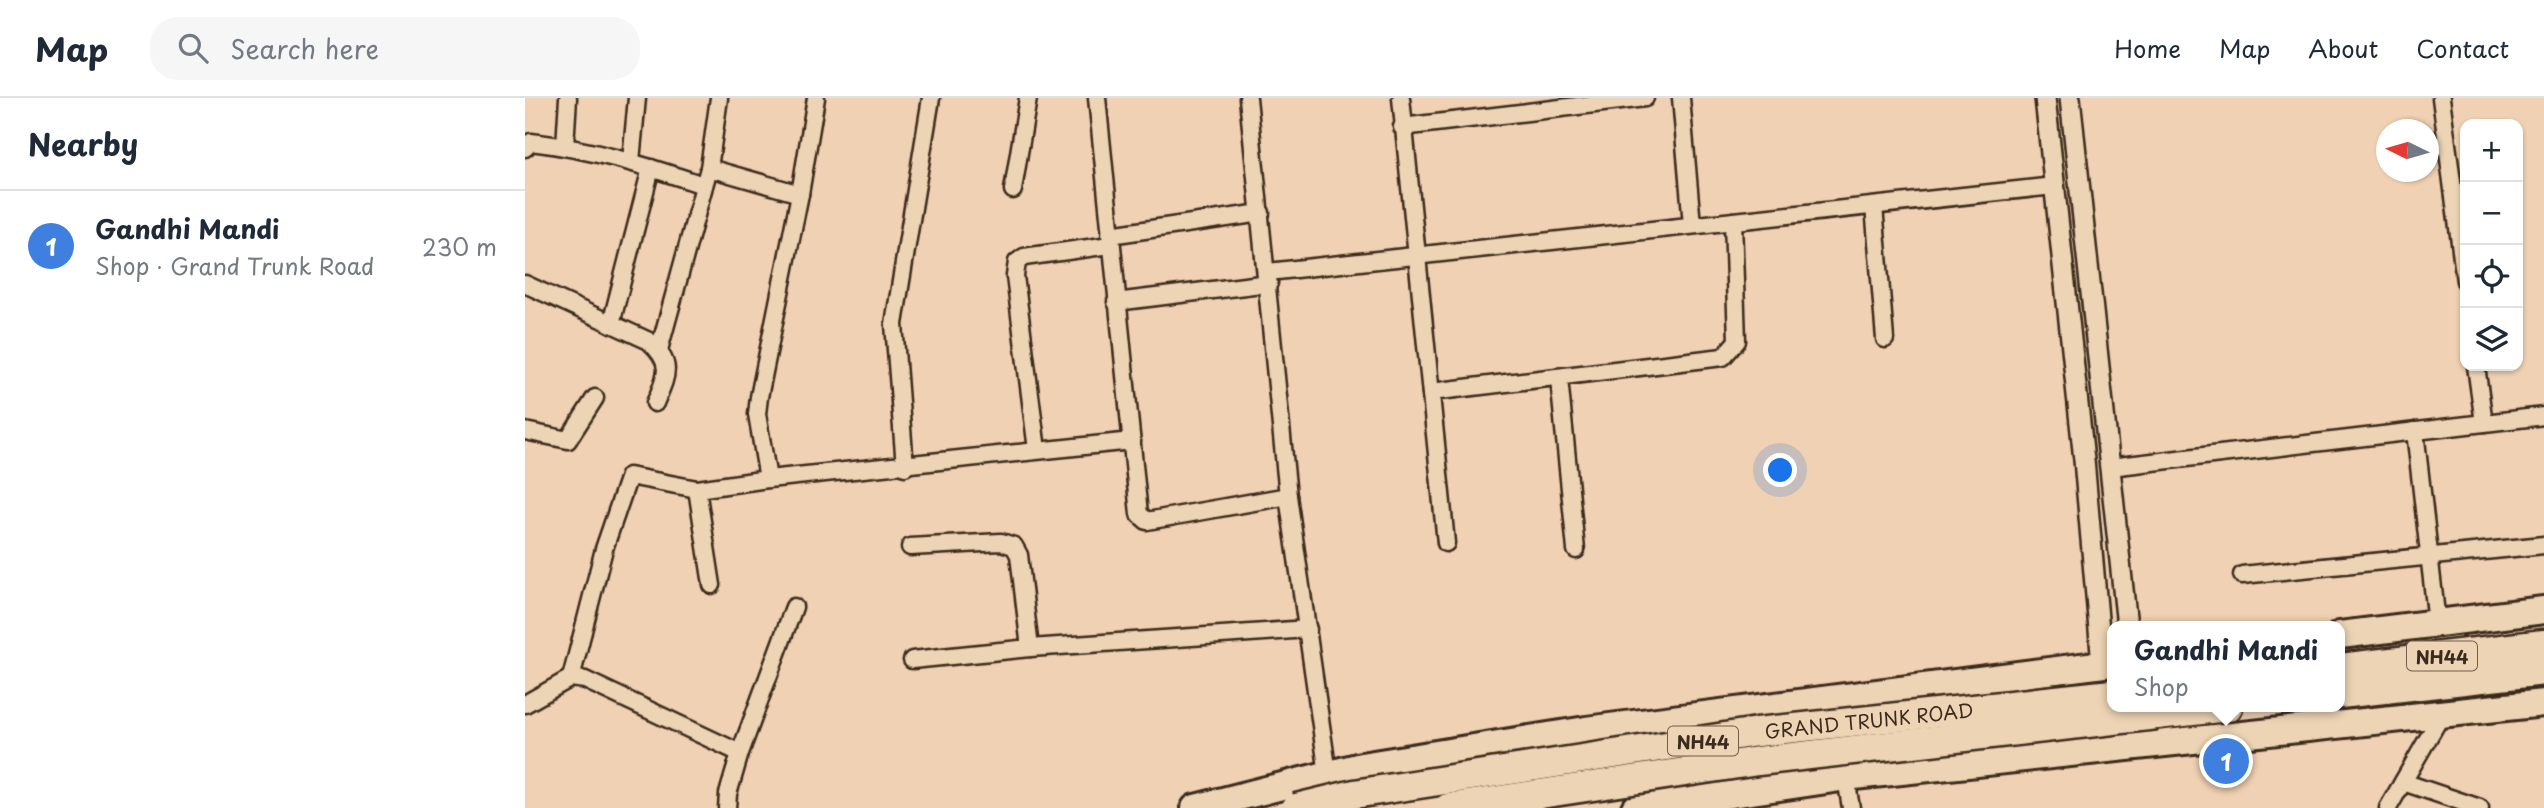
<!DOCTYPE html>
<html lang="en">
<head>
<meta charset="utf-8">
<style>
  body { margin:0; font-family:"Playpen Sans",sans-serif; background:#f6f6f7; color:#1f2937 }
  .controls { position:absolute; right:21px; top:21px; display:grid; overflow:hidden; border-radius:14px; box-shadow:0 2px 5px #0004 }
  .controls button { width:63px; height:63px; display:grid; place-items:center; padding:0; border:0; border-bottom:2px solid #e0e1e3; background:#fff; color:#1f2937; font:35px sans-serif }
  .compass { position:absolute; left:1851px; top:21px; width:63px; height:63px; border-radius:50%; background:#fff; box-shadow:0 2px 5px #0004; rotate:275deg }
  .you { position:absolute; left:1256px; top:373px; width:24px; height:24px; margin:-18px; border:5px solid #fff; border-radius:50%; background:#1a73e8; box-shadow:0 0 0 10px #1a73e833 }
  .badge { display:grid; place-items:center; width:46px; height:46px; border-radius:50%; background:#0f766e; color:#fff; font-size:23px; font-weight:700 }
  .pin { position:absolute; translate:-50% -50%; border:4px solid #fff; box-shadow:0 2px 7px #0006 }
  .popup { position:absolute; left:1582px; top:523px; width:238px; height:91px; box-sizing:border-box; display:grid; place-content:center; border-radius:14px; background:#fff; filter:drop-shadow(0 2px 5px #0005); font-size:23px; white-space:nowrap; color:#747a83 }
  .popup b { font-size:26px; color:#1f2937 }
  .popup::after { content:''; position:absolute; left:50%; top:100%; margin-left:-14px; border:14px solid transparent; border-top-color:#fff }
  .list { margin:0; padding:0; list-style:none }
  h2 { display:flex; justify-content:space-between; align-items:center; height:91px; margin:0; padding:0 28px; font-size:30px }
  h2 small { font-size:23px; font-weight:400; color:#747a83 }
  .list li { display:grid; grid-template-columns:46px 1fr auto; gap:21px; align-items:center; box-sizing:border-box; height:112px; padding:0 28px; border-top:2px solid #e0e1e3 }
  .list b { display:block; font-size:26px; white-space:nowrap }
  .list p { margin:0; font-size:23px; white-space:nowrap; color:#747a83 }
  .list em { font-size:23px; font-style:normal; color:#747a83 }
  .icon { flex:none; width:38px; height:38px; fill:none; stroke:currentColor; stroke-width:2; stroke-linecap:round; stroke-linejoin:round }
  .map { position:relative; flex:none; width:2019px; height:710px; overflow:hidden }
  header { display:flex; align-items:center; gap:42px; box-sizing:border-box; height:98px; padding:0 35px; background:#fff; border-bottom:2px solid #e0e1e3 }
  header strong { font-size:33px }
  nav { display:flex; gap:38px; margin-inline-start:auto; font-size:24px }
  .search { width:490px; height:63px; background:#f6f6f7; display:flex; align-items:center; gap:18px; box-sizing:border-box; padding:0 24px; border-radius:28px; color:#747a83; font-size:26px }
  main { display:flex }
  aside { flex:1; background:#fff }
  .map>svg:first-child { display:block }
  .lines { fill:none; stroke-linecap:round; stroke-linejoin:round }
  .minor-casing { stroke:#3b2a1e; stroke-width:21 }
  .tertiary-casing { stroke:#3b2a1e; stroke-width:24 }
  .trunk-casing { stroke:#3b2a1e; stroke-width:32 }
  .motorway-casing { stroke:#3b2a1e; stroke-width:33 }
  .minor { stroke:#edd4b4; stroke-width:16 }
  .tertiary { stroke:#edd4b4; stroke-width:19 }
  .trunk { stroke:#edd4b4; stroke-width:26 }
  .motorway { stroke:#edd4b4; stroke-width:28 }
  .motorway-bridge-casing { stroke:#3b2a1e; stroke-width:33; stroke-linecap:butt }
  .motorway-bridge { stroke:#edd4b4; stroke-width:28 }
  .labels { text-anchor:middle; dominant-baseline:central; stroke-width:6; stroke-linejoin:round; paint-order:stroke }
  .shield { fill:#edd4b4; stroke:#705d4b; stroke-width:2 }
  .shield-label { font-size:18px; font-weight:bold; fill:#3b2a1e }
  .street-label { font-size:19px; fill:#3b2a1e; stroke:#edd4b4 }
</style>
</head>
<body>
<header>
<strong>Map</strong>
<div class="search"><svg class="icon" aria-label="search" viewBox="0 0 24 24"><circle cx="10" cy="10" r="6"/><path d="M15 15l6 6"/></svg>Search here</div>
<nav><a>Home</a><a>Map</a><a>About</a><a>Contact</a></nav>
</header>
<main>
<aside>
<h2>Nearby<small></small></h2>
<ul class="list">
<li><span class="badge" style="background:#3f7fe0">1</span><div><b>Gandhi Mandi</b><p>Shop · Grand Trunk Road</p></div><em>230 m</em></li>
</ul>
</aside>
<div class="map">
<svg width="2019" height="710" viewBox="0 0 2019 710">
  <rect width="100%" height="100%" fill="#f0d1b3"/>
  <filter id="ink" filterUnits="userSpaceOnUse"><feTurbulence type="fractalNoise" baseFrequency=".0143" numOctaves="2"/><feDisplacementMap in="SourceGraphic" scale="14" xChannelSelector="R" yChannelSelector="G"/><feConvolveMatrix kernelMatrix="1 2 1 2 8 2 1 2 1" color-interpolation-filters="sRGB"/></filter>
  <g filter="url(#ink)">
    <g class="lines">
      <!-- minor casing -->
      <g class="minor-casing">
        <g id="minor">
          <path d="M572,0L614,416L622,423L763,398"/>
          <path d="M723,0L763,398L803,676"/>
          <path d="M876,0L921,445"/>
          <path d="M1156,0L1167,127"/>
          <path d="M1916,0L1940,183"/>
          <path d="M877,29L1120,0"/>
          <path d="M40,48L43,0"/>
          <path d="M0,50L6,44C66,51 122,68 178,87"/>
          <path d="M106,63L112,0"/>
          <path d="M184,70L275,96"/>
          <path d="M488,92L503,0"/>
          <path d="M1349,108L1360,241"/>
          <path d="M585,137L736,115"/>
          <path d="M743,174L1529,88"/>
          <path d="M0,186L124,243C149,266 142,277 130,305"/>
          <path d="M591,204L744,185"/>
          <path d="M86,226L126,70"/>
          <path d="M134,252L184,70L194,0"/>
          <path d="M1951,268L1959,325"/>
          <path d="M1034,280L1051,452"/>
          <path d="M906,294L1198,259L1212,243L1208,123"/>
          <path d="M0,333L43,342L70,300"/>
          <path d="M1890,333L1912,525"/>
          <path d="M512,352L490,178L492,164L499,159L585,147"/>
          <path d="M380,369L369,226L406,0"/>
          <path d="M1585,369L2019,318"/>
          <path d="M243,381L232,316L234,299L275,96L291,0"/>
          <path d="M172,391L187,487"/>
          <path d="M385,449L476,444L489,448L494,457L505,550"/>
          <path d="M1717,477L2019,447"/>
          <path d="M387,562L505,550L783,531"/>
          <path d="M46,580L79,451L104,378L172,391L243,381L607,343"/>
          <path d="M0,606L46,580L60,582L215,655"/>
          <path d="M1321,680L1326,710"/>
          <path d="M1878,684L1955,710"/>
          <path d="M202,710L203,696L215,655L269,509"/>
          <path d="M1863,710L1917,616"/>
        </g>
      </g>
      <!-- tertiary casing -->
      <g class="tertiary-casing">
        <g id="tertiary">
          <path d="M1520,0L1559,362L1577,566"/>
          <path d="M1545,0L1602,528"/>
        </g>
      </g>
      <!-- trunk casing -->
      <g class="trunk-casing">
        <g id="trunk">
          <path d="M1815,537L2019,512"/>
          <path d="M670,710L836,668L1061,632L1587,565"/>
          <path d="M1110,710L1329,678L2019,605"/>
        </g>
      </g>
      <!-- motorway casing -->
      <g class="motorway-casing">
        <g id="motorway">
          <path d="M1815,570L2019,546"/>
          <path d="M1815,596L2019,573"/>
          <path d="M1632,617L1703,609"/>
        </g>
      </g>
      <!-- minor -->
      <use href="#minor" class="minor"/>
      <!-- tertiary -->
      <use href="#tertiary" class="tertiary"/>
      <!-- trunk -->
      <use href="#trunk" class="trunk"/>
      <!-- motorway -->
      <use href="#motorway" class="motorway"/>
      <!-- motorway-bridge casing -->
      <g class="motorway-bridge-casing">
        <g id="motorway-bridge">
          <path d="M771,710L829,696L1232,634L1587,596"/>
          <path d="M923,710L1233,663L1632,617"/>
        </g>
      </g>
      <!-- motorway-bridge -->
      <use href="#motorway-bridge" class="motorway-bridge"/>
    </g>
  </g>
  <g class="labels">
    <!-- shield labels -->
    <g class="shield">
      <rect x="1882" y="543.5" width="70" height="29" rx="5"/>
      <rect x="1143" y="628.5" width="70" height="29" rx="5"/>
    </g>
    <g class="shield-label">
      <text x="1917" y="558">NH44</text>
      <text x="1178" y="643">NH44</text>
    </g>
    <!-- street labels -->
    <g class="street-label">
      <text transform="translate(1344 622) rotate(-6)">GRAND TRUNK ROAD</text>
    </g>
  </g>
</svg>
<div class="controls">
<button>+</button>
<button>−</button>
<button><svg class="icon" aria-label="locate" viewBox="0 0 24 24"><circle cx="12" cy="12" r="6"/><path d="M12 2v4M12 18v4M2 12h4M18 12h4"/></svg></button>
<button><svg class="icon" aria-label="layers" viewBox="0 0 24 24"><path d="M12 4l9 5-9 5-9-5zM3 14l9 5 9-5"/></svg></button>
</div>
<svg class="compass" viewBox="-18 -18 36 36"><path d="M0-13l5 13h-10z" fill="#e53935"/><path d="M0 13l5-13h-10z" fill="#747a83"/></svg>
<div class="you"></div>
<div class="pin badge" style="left:1701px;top:663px;background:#3f7fe0">1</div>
<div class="popup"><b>Gandhi Mandi</b>Shop</div>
</div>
</main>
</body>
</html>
